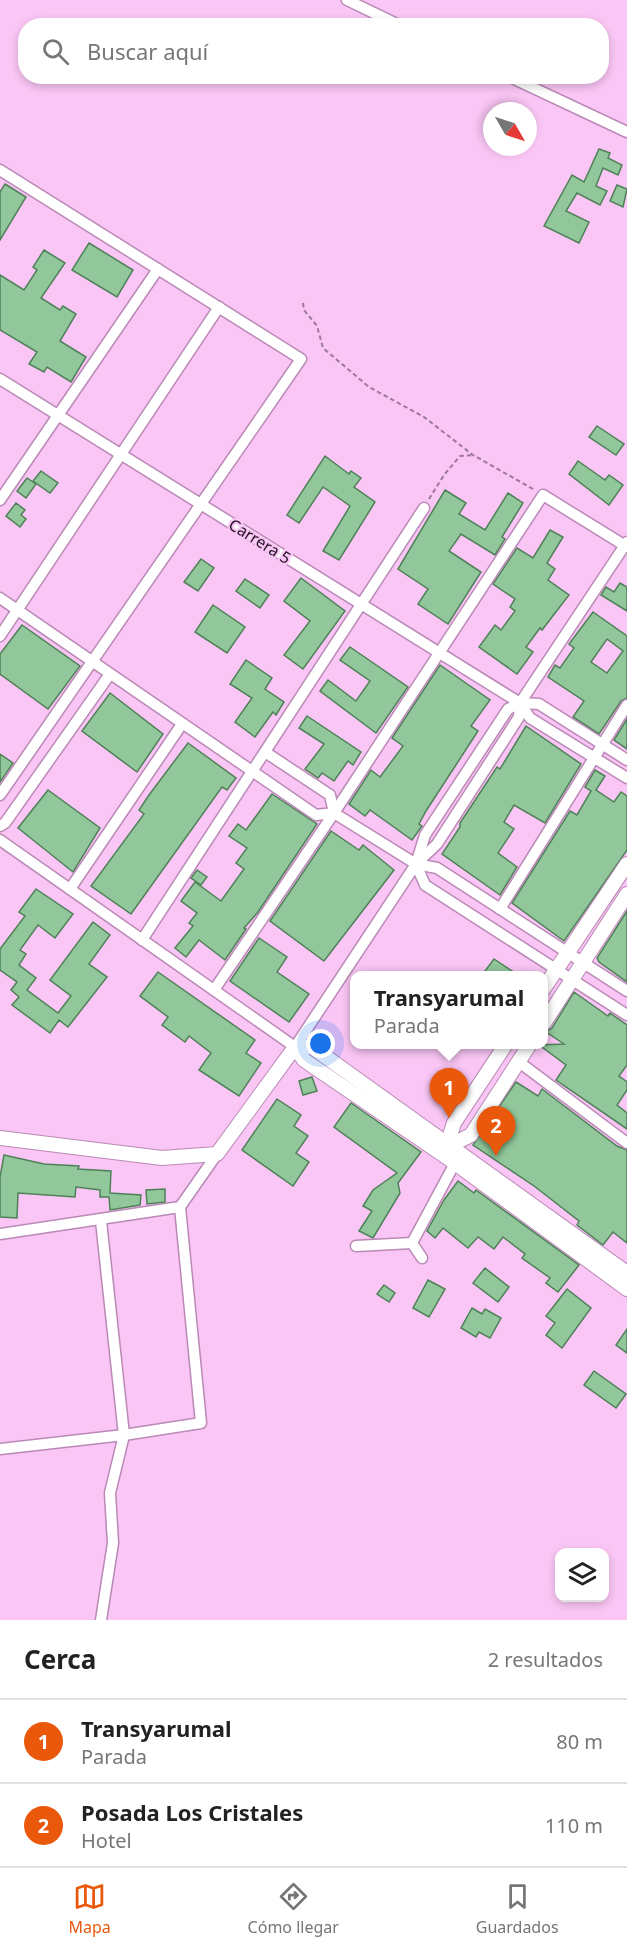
<!DOCTYPE html>
<html lang="es">
<head>
<meta charset="utf-8">
<style>
  body { margin:0; font-family:"Noto Sans",sans-serif; background:#f2f2f2; color:#222 }
  .controls { position:absolute; right:18px; bottom:18px; display:grid; overflow:hidden; border-radius:12px; box-shadow:0 3px 9px #0003 }
  .controls button { width:54px; height:54px; display:grid; place-items:center; padding:0; border:0; border-bottom:2px solid #e0e0e0; background:#fff; color:#222; font:30px sans-serif }
  .compass { position:absolute; left:483px; top:102px; width:54px; height:54px; border-radius:50%; background:#fff; box-shadow:0 3px 9px #0003; rotate:129deg }
  .you { position:absolute; left:321px; top:1044px; width:21px; height:21px; margin:-15px; border:4px solid #fff; border-radius:50%; background:#1a73e8; box-shadow:0 0 0 9px #1a73e833 }
  .badge { display:grid; place-items:center; width:39px; height:39px; border-radius:50%; background:#ea580c; color:#fff; font-size:20px; font-weight:700 }
  .pin { position:absolute; translate:-50% -50px; filter:drop-shadow(0 2px 3px #0008) }
  .pin::after { content:''; position:absolute; top:32px; width:21px; height:18px; background:inherit; clip-path:polygon(0 0,100% 0,50% 100%) }
  .popup { position:absolute; left:350px; top:971px; width:198px; height:78px; box-sizing:border-box; display:grid; place-content:center; border-radius:12px; background:#fff; filter:drop-shadow(0 2px 4px #0005); font-size:20px; white-space:nowrap; color:#767676 }
  .popup b { font-size:22px; color:#222 }
  .popup::after { content:''; position:absolute; left:50%; top:100%; margin-left:-12px; border:12px solid transparent; border-top-color:#fff }
  .list { margin:0; padding:0; list-style:none }
  h2 { display:flex; justify-content:space-between; align-items:center; height:78px; margin:0; padding:0 24px; font-size:26px }
  h2 small { font-size:20px; font-weight:400; color:#767676 }
  .list li { display:grid; grid-template-columns:39px 1fr auto; gap:18px; align-items:center; box-sizing:border-box; height:84px; padding:0 24px; border-top:2px solid #e0e0e0 }
  .list b { display:block; font-size:22px; white-space:nowrap }
  .list p { margin:0; font-size:20px; white-space:nowrap; color:#767676 }
  .list em { font-size:20px; font-style:normal; color:#767676 }
  .icon { flex:none; width:33px; height:33px; fill:none; stroke:currentColor; stroke-width:2; stroke-linecap:round; stroke-linejoin:round }
  .map { position:relative; flex:none; width:627px; height:1620px; overflow:hidden }
  .search { position:absolute; background:#fff; box-shadow:0 3px 9px #0003; left:18px; right:18px; top:18px; height:66px; display:flex; align-items:center; gap:15px; box-sizing:border-box; padding:0 21px; border-radius:24px; color:#767676; font-size:22px }
  .sheet { height:246px; background:#fff }
  nav { display:flex; justify-content:space-around; align-items:center; box-sizing:border-box; height:84px; border-top:2px solid #e0e0e0; background:#fff; font-size:16px; color:#767676 }
  nav a { display:grid; justify-items:center; gap:3px }
  nav .on { color:#ea580c }
  .map>svg:first-child { display:block }
  .building { fill:#91c79a; stroke:#4e8158; stroke-width:1.5; fill-rule:evenodd }
  .lines { fill:none; stroke-linecap:round; stroke-linejoin:round }
  .minor-casing { stroke:#ba89b6; stroke-width:13 }
  .tertiary-casing { stroke:#ba89b6; stroke-width:16 }
  .path { stroke:#9d789a; stroke-width:2; stroke-dasharray:4.5 3; stroke-linecap:butt }
  .minor { stroke:#fff; stroke-width:10 }
  .tertiary { stroke:#fff; stroke-width:14 }
  .labels { text-anchor:middle; dominant-baseline:central; stroke-width:4.5; stroke-linejoin:round; paint-order:stroke }
  .street-label { font-size:16px; fill:#241223; stroke:#fac6f5 }
</style>
</head>
<body>
<div class="map">
<svg width="627" height="1620" viewBox="0 0 627 1620">
  <rect width="100%" height="100%" fill="#fac6f5"/>
  <!-- building -->
  <g class="building">
    <path d="M599,149L610,153L608,158L622,165L618,175L603,168L596,186L607,191L600,205L577,193L566,211L589,222L579,243L544,226L572,175L584,182Z"/>
    <path d="M5,184L26,197L0,240V192Z"/>
    <path d="M617,185L627,189L623,207L610,201Z"/>
    <path d="M89,243L133,270L117,297L72,270Z"/>
    <path d="M44,250L65,263L41,298L60,310L63,306L76,314L60,341L86,357L71,382L47,367L44,372L29,364L37,352L0,330V275L24,290L37,270L33,267Z"/>
    <path d="M597,426L624,444L616,455L589,437Z"/>
    <path d="M325,456L349,474L351,471L361,478L354,487L375,502L339,560L323,551L350,506L323,487L299,523L287,515Z"/>
    <path d="M578,461L605,480L609,475L623,485L609,505L569,474Z"/>
    <path d="M41,471L58,483L50,493L33,481Z"/>
    <path d="M27,478L36,484L26,498L17,491Z"/>
    <path d="M445,490L466,503L459,514L485,530L508,493L523,503L502,537L505,539L495,555L461,534L449,551L481,572L448,624L418,604L428,589L398,569Z"/>
    <path d="M16,503L25,510L21,515L26,519L20,527L6,516Z"/>
    <path d="M550,530L563,537L547,563L555,569L548,580L569,595L542,630L540,628L526,647L533,652L517,674L479,647L495,625L501,630L515,611L510,607L515,599L493,584L517,548L533,558Z"/>
    <path d="M201,559L214,568L198,591L184,582Z"/>
    <path d="M301,578L345,611L303,669L284,655L310,621L284,601Z"/>
    <path d="M245,579L269,595L260,608L236,591Z"/>
    <path d="M620,583L627,587V611L601,595L606,587L614,592Z"/>
    <path d="M213,605L245,627L227,653L195,632Z"/>
    <path d="M593,612L627,636V698L621,701L599,734L573,717L584,701L548,677L555,665L560,668L574,648L569,644ZM607,639L623,651L607,673L591,662Z"/>
    <path d="M22,625L80,666L48,709L0,674V654Z"/>
    <path d="M350,647L408,687L376,733L320,691L328,680L356,701L370,681L340,660Z"/>
    <path d="M246,660L272,678L265,689L284,702L276,715L273,712L255,737L235,722L252,698L230,684Z"/>
    <path d="M440,665L490,700L471,726L478,731L426,811L419,824L422,826L412,840L370,810L365,816L349,804L371,770L380,777L403,746L392,738Z"/>
    <path d="M110,693L163,734L137,772L82,731Z"/>
    <path d="M307,716L361,752L353,765L348,761L334,781L322,773L318,778L305,769L324,744L299,728Z"/>
    <path d="M627,719V749L614,740Z"/>
    <path d="M526,726L581,764L545,823L514,805L504,822L514,829L498,853L517,867L500,895L442,854L460,827V823L497,767L500,769Z"/>
    <path d="M188,743L236,778L227,790L222,787L131,914L91,886L144,814L139,810L149,795Z"/>
    <path d="M0,754L13,763L0,782Z"/>
    <path d="M595,770L605,776L596,790L614,802L621,792L627,796V850L564,941L512,903L570,811L577,815L591,791L585,787Z"/>
    <path d="M48,790L100,828L73,872L18,828Z"/>
    <path d="M272,794L317,824L258,912L244,928L246,929L225,960L199,940L186,957L175,948L193,926L189,923L197,913L181,901L195,882L221,901L244,869L236,863L247,848L229,836L238,824L246,830Z"/>
    <path d="M331,831L359,850L363,845L394,870L324,961L270,921Z"/>
    <path d="M197,870L207,877L201,885L191,878Z"/>
    <path d="M36,889L73,914L55,938L38,925L20,950L26,954L19,965L36,978L27,990L58,1013L71,996L50,980L93,922L110,935L89,964L107,977L68,1027L59,1020L50,1033L12,1005L19,997L11,990L17,982L0,970V949L25,916L19,912Z"/>
    <path d="M627,911V982L599,962L597,958Z"/>
    <path d="M259,938L287,957L277,972L309,994L289,1022L230,981Z"/>
    <path d="M494,959L518,975H482Z"/>
    <path d="M158,972L255,1040L246,1053L261,1063L239,1096L199,1070L211,1053L189,1036L185,1042L162,1025L168,1017L140,996Z"/>
    <path d="M574,992L608,1016L610,1013L627,1025V1065L619,1076L627,1082V1090L617,1105L627,1113V1129L556,1080L566,1065L539,1045L564,1044L546,1032L552,1028Z"/>
    <path d="M312,1077L317,1091L303,1095L299,1081Z"/>
    <path d="M516,1082L538,1096L542,1089L617,1146L627,1150V1243L613,1232L603,1245L577,1225L579,1221L534,1186L473,1145Z"/>
    <path d="M277,1099L301,1115L294,1126L308,1136L296,1153L309,1162L293,1186L242,1150Z"/>
    <path d="M351,1103L421,1152L398,1183L400,1193L373,1238L359,1231L372,1211L363,1206L373,1190L397,1173L334,1127Z"/>
    <path d="M4,1155L44,1164L79,1166L78,1169L111,1171L110,1193L141,1195L140,1205L110,1210L109,1197H100V1190L76,1187L75,1197L18,1193L17,1218L0,1217V1177Z"/>
    <path d="M458,1181L474,1193L476,1190L579,1265L558,1292L546,1283L550,1278L522,1258L525,1254L503,1237L494,1249L478,1237L468,1248L443,1228L435,1238L427,1231L444,1200Z"/>
    <path d="M165,1189V1202L147,1204L146,1190Z"/>
    <path d="M485,1268L509,1287L498,1302L473,1283Z"/>
    <path d="M428,1280L445,1289L429,1317L413,1308Z"/>
    <path d="M384,1285L395,1293L389,1302L377,1294Z"/>
    <path d="M567,1289L591,1308L562,1348L546,1335L555,1323L546,1316Z"/>
    <path d="M472,1308L482,1314L485,1309L501,1318L490,1338L479,1332L476,1337L461,1328Z"/>
    <path d="M627,1329V1353L616,1345Z"/>
    <path d="M594,1371L626,1394L616,1408L584,1385Z"/>
  </g>
  <g class="lines">
    <!-- minor casing -->
    <g class="minor-casing">
      <g id="minor">
        <path d="M347,0L401,26"/>
        <path d="M508,76L627,132"/>
        <path d="M0,170L301,359L0,795"/>
        <path d="M0,379L520,703L530,718L627,778"/>
        <path d="M0,500L158,269"/>
        <path d="M627,542L520,703L508,709L425,835L416,864L425,885L627,1015"/>
        <path d="M0,598L316,815L334,813L330,795L265,752"/>
        <path d="M0,636L219,307"/>
        <path d="M520,703L539,704L627,760"/>
        <path d="M334,813L416,864L437,868L627,991"/>
        <path d="M0,826L5,823L110,674"/>
        <path d="M0,840L295,1047L416,864L437,844L519,717L520,703"/>
        <path d="M70,889L182,724"/>
        <path d="M500,909L627,705"/>
        <path d="M142,940L424,508"/>
        <path d="M214,990L334,813L543,495L627,547"/>
        <path d="M519,1062L627,1143"/>
        <path d="M0,1234L180,1207L217,1154"/>
        <path d="M356,1246L412,1243"/>
        <path d="M422,1258L412,1243L455,1163"/>
        <path d="M0,1449L124,1435L201,1423L180,1207"/>
        <path d="M101,1620L113,1543L110,1493L124,1435L101,1221"/>
      </g>
    </g>
    <!-- tertiary casing -->
    <g class="tertiary-casing">
      <g id="tertiary">
        <path d="M544,988L627,864"/>
        <path d="M544,1023L627,894"/>
        <path d="M295,1047L304,1060L455,1163L627,1289"/>
        <path d="M295,1047H312L627,1273"/>
        <path d="M0,1138L162,1158L217,1154L295,1047"/>
        <path d="M449,1146L471,1135L530,1044"/>
        <path d="M445,1151L454,1123L506,1044"/>
      </g>
    </g>
    <!-- path -->
    <g class="path">
      <path d="M303,303L304,310L317,326L323,348L369,387L424,417L473,455L533,489"/>
      <path d="M429,499L444,475L460,456L473,455"/>
    </g>
    <!-- minor -->
    <use href="#minor" class="minor"/>
    <!-- tertiary -->
    <use href="#tertiary" class="tertiary"/>
  </g>
  <g class="labels">
    <!-- street labels -->
    <g class="street-label">
      <text transform="translate(260 541) rotate(32)">Carrera 5</text>
    </g>
  </g>
</svg>
<div class="controls">
<button><svg class="icon" aria-label="layers" viewBox="0 0 24 24"><path d="M12 4l9 5-9 5-9-5zM3 14l9 5 9-5"/></svg></button>
</div>
<svg class="compass" viewBox="-18 -18 36 36"><path d="M0-13l5 13h-10z" fill="#e53935"/><path d="M0 13l5-13h-10z" fill="#767676"/></svg>
<div class="you"></div>
<div class="pin badge" style="left:449px;top:1118px">1</div>
<div class="popup"><b>Transyarumal</b>Parada</div>
<div class="pin badge" style="left:496px;top:1156px">2</div>
<div class="search"><svg class="icon" aria-label="search" viewBox="0 0 24 24"><circle cx="10" cy="10" r="6"/><path d="M15 15l6 6"/></svg>Buscar aquí</div>
</div>
<section class="sheet">
<h2>Cerca<small>2 resultados</small></h2>
<ul class="list">
<li><span class="badge">1</span><div><b>Transyarumal</b><p>Parada</p></div><em>80 m</em></li>
<li><span class="badge">2</span><div><b>Posada Los Cristales</b><p>Hotel</p></div><em>110 m</em></li>
</ul>
</section>
<nav>
<a class="on"><svg class="icon" aria-label="map" viewBox="0 0 24 24"><path d="M3 6l6-2 6 2 6-2v14l-6 2-6-2-6 2zM9 4v14M15 6v14"/></svg>Mapa</a>
<a><svg class="icon" aria-label="directions" viewBox="0 0 24 24"><path d="M12 3l9 9-9 9-9-9zM9 14v-3h6M13 9l2 2-2 2"/></svg>Cómo llegar</a>
<a><svg class="icon" aria-label="saved" viewBox="0 0 24 24"><path d="M7 4h10v16l-5-4-5 4z"/></svg>Guardados</a>
</nav>
</body>
</html>
